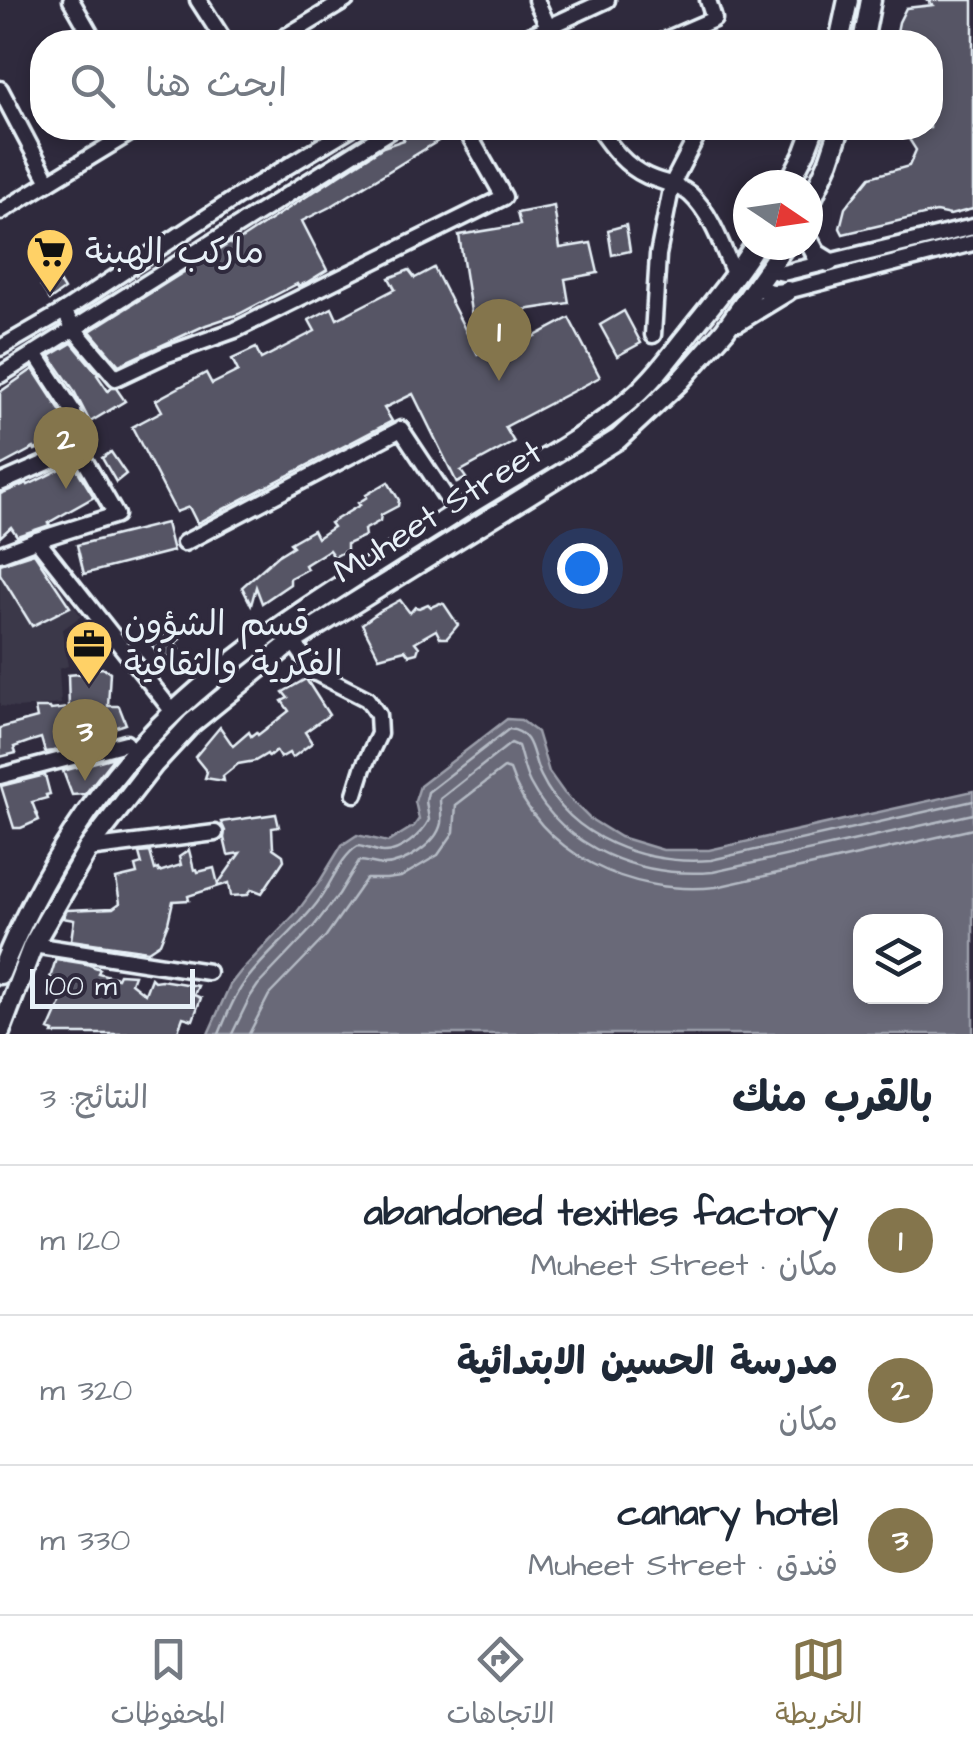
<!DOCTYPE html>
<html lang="ar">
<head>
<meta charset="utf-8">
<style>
  body { margin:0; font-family:"Architects Daughter","Playpen Sans Arabic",sans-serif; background:#f2f2f3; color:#1f2937; direction:rtl }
  .controls { position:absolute; right:30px; bottom:30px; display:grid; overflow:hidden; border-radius:20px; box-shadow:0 5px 15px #0003 }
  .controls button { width:90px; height:90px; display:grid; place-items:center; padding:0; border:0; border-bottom:2px solid #e0e1e3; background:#fff; color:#1f2937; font:50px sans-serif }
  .compass { position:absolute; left:733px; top:170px; width:90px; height:90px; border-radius:50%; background:#fff; box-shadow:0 5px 15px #0003; rotate:103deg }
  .scale { position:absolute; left:30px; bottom:25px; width:165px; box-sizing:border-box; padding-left:10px; border:5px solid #e8f1f8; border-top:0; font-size:28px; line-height:35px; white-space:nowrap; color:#e8f1f8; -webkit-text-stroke:8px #2f2a3d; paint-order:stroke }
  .you { position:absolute; left:582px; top:568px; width:35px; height:35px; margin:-25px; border:8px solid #fff; border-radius:50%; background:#1a73e8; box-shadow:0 0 0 15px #1a73e833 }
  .badge { display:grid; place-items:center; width:65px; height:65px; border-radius:50%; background:#84754c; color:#fff; font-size:32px; font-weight:700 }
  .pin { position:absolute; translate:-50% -82px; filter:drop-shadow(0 2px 5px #0008) }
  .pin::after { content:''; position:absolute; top:52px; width:35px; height:30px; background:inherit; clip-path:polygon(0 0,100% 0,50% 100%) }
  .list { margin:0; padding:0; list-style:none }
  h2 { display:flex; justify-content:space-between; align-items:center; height:130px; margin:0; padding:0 40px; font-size:42px }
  h2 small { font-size:32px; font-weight:400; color:#747a83 }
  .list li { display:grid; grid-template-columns:65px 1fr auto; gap:30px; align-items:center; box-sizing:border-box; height:150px; padding:0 40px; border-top:2px solid #e0e1e3 }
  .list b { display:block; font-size:38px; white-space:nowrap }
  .list p { margin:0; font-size:32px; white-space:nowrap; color:#747a83 }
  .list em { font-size:32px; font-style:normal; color:#747a83 }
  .icon { flex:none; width:55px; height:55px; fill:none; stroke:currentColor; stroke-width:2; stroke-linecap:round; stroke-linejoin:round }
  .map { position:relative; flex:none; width:973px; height:1034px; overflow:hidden; direction:ltr }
  .search { position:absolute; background:#fff; box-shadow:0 5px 15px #0003; left:30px; right:30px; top:30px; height:110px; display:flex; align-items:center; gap:25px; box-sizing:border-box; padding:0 35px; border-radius:40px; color:#747a83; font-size:38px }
  .sheet { height:580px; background:#fff }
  nav { display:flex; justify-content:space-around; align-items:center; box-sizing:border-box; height:140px; border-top:2px solid #e0e1e3; background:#fff; font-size:28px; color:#747a83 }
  nav a { display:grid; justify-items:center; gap:5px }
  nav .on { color:#84754c }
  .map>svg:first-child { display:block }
  .built { fill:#3b3749 }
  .water { fill:#696978; stroke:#9c9fab; stroke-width:2.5; fill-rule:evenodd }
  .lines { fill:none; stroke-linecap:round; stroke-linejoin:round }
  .shore { stroke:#b5bbc5; stroke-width:2.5 }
  .building { fill:#575565; stroke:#e8f1f8; stroke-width:2.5 }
  .minor-casing { stroke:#e8f1f8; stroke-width:21 }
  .major-casing { stroke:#e8f1f8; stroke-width:25 }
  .minor { stroke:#2f2a3d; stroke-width:14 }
  .major { stroke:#2f2a3d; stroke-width:18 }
  .labels { text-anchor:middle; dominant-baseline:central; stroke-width:8; stroke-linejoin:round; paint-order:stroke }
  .poi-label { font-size:35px; fill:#e8f1f8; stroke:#2f2a3d; text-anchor:start }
  .street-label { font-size:35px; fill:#e8f1f8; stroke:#2f2a3d }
</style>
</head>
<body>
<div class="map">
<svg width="973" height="1034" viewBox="0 0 973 1034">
  <rect width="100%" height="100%" fill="#2f2a3d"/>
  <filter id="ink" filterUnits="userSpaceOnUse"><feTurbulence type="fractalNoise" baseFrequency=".01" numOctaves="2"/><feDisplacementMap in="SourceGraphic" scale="20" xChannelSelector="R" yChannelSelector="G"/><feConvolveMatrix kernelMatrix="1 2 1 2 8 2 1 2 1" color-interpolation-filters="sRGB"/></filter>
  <g filter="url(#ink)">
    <!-- built -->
    <g class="built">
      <path d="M74,456L98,495L59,518L29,472Z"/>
      <path d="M33,550L81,616L62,630L68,666L59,669L61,704L17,708L0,706V561Z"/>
    </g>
    <!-- water -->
    <path class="water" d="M507,719L521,720L537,732L549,772L564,793L589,818L620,837L663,850H709L973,791V1034H208L230,985L241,971L297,912L320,881L342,845L357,835L388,842L414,826L419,819L415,801L420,786ZM860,922H936V996H860Z"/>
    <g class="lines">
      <!-- shore -->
      <g class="shore">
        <path d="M219,1034C227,1015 235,994 248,978C269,951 296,930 317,903C331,885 340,857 358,846C366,847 375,851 383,852C400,853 422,834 429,820L426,801L428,792L509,729C535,732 531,757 541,776C572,840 645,865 711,860L973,801"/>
        <path d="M232,1034L250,997L258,985L314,926L339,894L359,861C367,861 374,864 383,865C403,865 437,844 441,823C442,815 440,806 440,799L511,743L518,746C522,758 524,771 530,783C565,850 642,878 713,872L973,814"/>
        <path d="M249,1034L269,995L326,936L366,879H386L401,877L438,855L454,832L456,805L504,768L510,770C538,855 632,896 716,887L973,829"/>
      </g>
    </g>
    <!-- building -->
    <g class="building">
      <path d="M927,0H973V209L950,215L936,212L843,234L840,228L845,208L870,177L909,166L916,150L902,128H930V42H895L899,22L906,8L933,5Z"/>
      <path d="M416,128H429L438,141L330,207L302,221L327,270L306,283L298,286L297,284L239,314L206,325L119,365L90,331L230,243L232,245L383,147L404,140L402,136Z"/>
      <path d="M554,206L560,248L591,243L598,273L565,279L569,303L472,318L459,235L520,225L517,213Z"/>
      <path d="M626,225L630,251L612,255L608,230Z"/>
      <path d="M434,268L478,355L475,338L489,329L501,354L569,318L600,377L505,427L514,442L461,471L466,478L457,483L413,394L384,408L392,421L197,523L189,507L176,512L132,427L162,411L156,400L206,373L212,384L238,371L232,359L256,348L261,359L315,331L309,320L332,308L337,319L395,289L389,278L409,270L415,278Z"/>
      <path d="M56,277L64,290L50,300L41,286Z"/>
      <path d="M624,311L641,343L617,356L600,325Z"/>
      <path d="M72,343L98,374L97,375L108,391L112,388H116L125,401L90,422L73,389L50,356Z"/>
      <path d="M33,369L63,415L57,418L65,436L35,450L34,448L0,466V392Z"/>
      <path d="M111,452L126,474L116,482L102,458Z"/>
      <path d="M73,463L94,497L48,523L50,525L17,536L11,527L0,537V494L27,483L28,485Z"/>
      <path d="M388,482L399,500L398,506L381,515L380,521L364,530L365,536L347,544V550L334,557L329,550L305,565L307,569L290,578V584L262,603L256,587L251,605L242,587L277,556L293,546L290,543L313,530L317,538L333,527L330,523L360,505L358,503L367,497L366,495Z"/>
      <path d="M166,523L173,551L84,574L77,545Z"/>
      <path d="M34,553L70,607L32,626L0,574V564Z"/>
      <path d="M400,600L410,613L415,607L419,608L428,604L431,607L440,603L444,604L458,625L447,638H440L436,630L415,642L419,647L417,653L409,655L405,650L379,657L362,624L380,611Z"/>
      <path d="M87,626L101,640L89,652L75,638Z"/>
      <path d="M175,631L180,639L175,643L179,650L162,662L151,644Z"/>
      <path d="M104,668L110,672L108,706H119L126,724L84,738V743L53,751L45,752L41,738L28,742L14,747L16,753L0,757V728L37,718L35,708H50L51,710L69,708L68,675L91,673V669Z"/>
      <path d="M306,679L329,715L305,732L312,743L292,758L289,753L280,758L276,751L269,757L267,754L255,761L238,764L223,776L224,781L205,778L207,772L195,757L220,727L233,746L249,732L251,736L256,732L258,735L289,711L282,701L288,698L283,692Z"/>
      <path d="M114,757L85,794L72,795L63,771Z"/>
      <path d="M45,775L50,794L46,795L47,798L32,802L39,820L21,828H14L1,786Z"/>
      <path d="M276,814L279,827L272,828L273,848L283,855L284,860L262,893L252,889L247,895L231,896L229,883L188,896L189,900L173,901L168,923L160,943L148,951L71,940L74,920L63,918L67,910L113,908L120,903L116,879L137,874L135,866L142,864L139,853L150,852L155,870L158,869L159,872L181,865L179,857L189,850L194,870L197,869L198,872L214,868L218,884L240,853L228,855L224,838L225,831L221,822Z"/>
      <path d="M56,959L87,964L100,969L98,973L117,978L119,974L134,975L131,983L145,994L151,978L154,981L161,980L198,986L194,995L201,998L193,1020L183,1017L177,1034H53L54,1032L49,1030L69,985L50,978Z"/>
    </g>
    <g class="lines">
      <!-- minor casing -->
      <g class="minor-casing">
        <g id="minor">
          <path d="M71,0L95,42"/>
          <path d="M198,0L225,42"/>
          <path d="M536,0L555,42"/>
          <path d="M277,42L346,0"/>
          <path d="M516,42L607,0"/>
          <path d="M661,42L714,19L708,0"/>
          <path d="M0,89L49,182"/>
          <path d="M598,128C611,147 625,166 647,176C662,183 678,184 690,194C712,214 723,249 735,276"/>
          <path d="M0,212L138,128"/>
          <path d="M769,270L783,273L973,227"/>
          <path d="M756,288L773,292L787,291L973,243"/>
          <path d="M64,311L74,329L116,378L165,355L235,330L504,197L465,128"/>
          <path d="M653,335L658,255L672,184L701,128"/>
          <path d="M0,348L64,311L237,197L351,128"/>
          <path d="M0,375L394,128"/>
          <path d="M0,483L78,449"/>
          <path d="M37,540L173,712"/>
          <path d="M184,543L401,429L456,512"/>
          <path d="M0,554L37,540L116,515L78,449L73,411L35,353"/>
          <path d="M293,641L314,672L367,699L378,715L379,734L363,768L355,794"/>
          <path d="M0,776L126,743"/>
          <path d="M88,849L215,833"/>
          <path d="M33,945L208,972"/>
        </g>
      </g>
      <!-- major casing -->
      <g class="major-casing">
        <g id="major">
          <path d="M839,42L848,0"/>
          <path d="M863,42L871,0"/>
          <path d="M788,185L805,152L814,128"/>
          <path d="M808,208L829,161L840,128"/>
          <path d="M808,239L816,254L829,262"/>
          <path d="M738,321L787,291"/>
          <path d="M0,974C39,876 98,783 175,711C258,633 359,575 454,514C511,477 582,442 632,398C656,377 676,349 696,324C717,298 738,273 755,245"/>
          <path d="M0,1032L33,945L88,849L153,765L192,723L293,641L618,439L679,382L725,330L785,245"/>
        </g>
      </g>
      <!-- minor -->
      <use href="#minor" class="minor"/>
      <!-- major -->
      <use href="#major" class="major"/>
    </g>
  </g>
  <!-- icons -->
  <defs>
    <g id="supermarket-pin" transform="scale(2.5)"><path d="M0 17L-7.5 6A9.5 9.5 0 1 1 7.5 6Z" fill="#ffd166" stroke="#2f2a3d"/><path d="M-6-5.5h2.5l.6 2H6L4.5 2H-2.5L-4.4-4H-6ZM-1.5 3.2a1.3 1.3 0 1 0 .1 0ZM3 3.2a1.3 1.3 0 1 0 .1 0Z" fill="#111"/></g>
    <g id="office-pin" transform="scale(2.5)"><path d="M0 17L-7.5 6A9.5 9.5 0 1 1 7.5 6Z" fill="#ffd166" stroke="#2f2a3d"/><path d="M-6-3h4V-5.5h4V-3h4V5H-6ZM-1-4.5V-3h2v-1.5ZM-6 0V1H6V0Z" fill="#111"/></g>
  </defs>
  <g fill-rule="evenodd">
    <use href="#supermarket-pin" x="50" y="252"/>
    <use href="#office-pin" x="89" y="644"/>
  </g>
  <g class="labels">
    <!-- poi labels -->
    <g class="poi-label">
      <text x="85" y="252">ماركب الهبنة</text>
      <text x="124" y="624">قسم الشؤون<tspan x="124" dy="40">الفكرية والثقافية</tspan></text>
    </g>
    <!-- street labels -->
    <g class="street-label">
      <text transform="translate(438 512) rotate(-32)">Muheet Street</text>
    </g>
  </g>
</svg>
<div class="controls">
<button><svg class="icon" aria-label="layers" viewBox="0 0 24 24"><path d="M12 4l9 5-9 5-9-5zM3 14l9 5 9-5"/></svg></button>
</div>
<svg class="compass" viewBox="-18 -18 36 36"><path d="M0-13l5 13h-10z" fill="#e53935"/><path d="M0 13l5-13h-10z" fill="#747a83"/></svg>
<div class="scale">100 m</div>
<div class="you"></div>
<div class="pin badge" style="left:499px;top:381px">1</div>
<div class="pin badge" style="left:66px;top:489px">2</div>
<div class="pin badge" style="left:85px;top:781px">3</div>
<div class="search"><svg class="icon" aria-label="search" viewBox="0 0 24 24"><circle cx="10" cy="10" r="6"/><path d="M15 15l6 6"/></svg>ابحث هنا</div>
</div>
<section class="sheet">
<h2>بالقرب منك<small>النتائج: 3</small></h2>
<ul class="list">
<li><span class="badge">1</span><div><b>abandoned texitles factory</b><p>مكان · Muheet Street</p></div><em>120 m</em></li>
<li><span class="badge">2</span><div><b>مدرسة الحسين الابتدائية</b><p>مكان</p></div><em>320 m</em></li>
<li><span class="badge">3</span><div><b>canary hotel</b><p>فندق · Muheet Street</p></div><em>330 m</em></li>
</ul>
</section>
<nav>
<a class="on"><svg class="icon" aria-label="map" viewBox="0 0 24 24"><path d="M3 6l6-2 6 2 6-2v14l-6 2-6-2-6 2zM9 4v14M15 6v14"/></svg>الخريطة</a>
<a><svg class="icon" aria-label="directions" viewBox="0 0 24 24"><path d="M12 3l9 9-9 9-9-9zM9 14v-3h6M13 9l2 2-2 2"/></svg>الاتجاهات</a>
<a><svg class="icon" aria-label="saved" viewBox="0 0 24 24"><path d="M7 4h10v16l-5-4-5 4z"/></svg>المحفوظات</a>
</nav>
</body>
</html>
